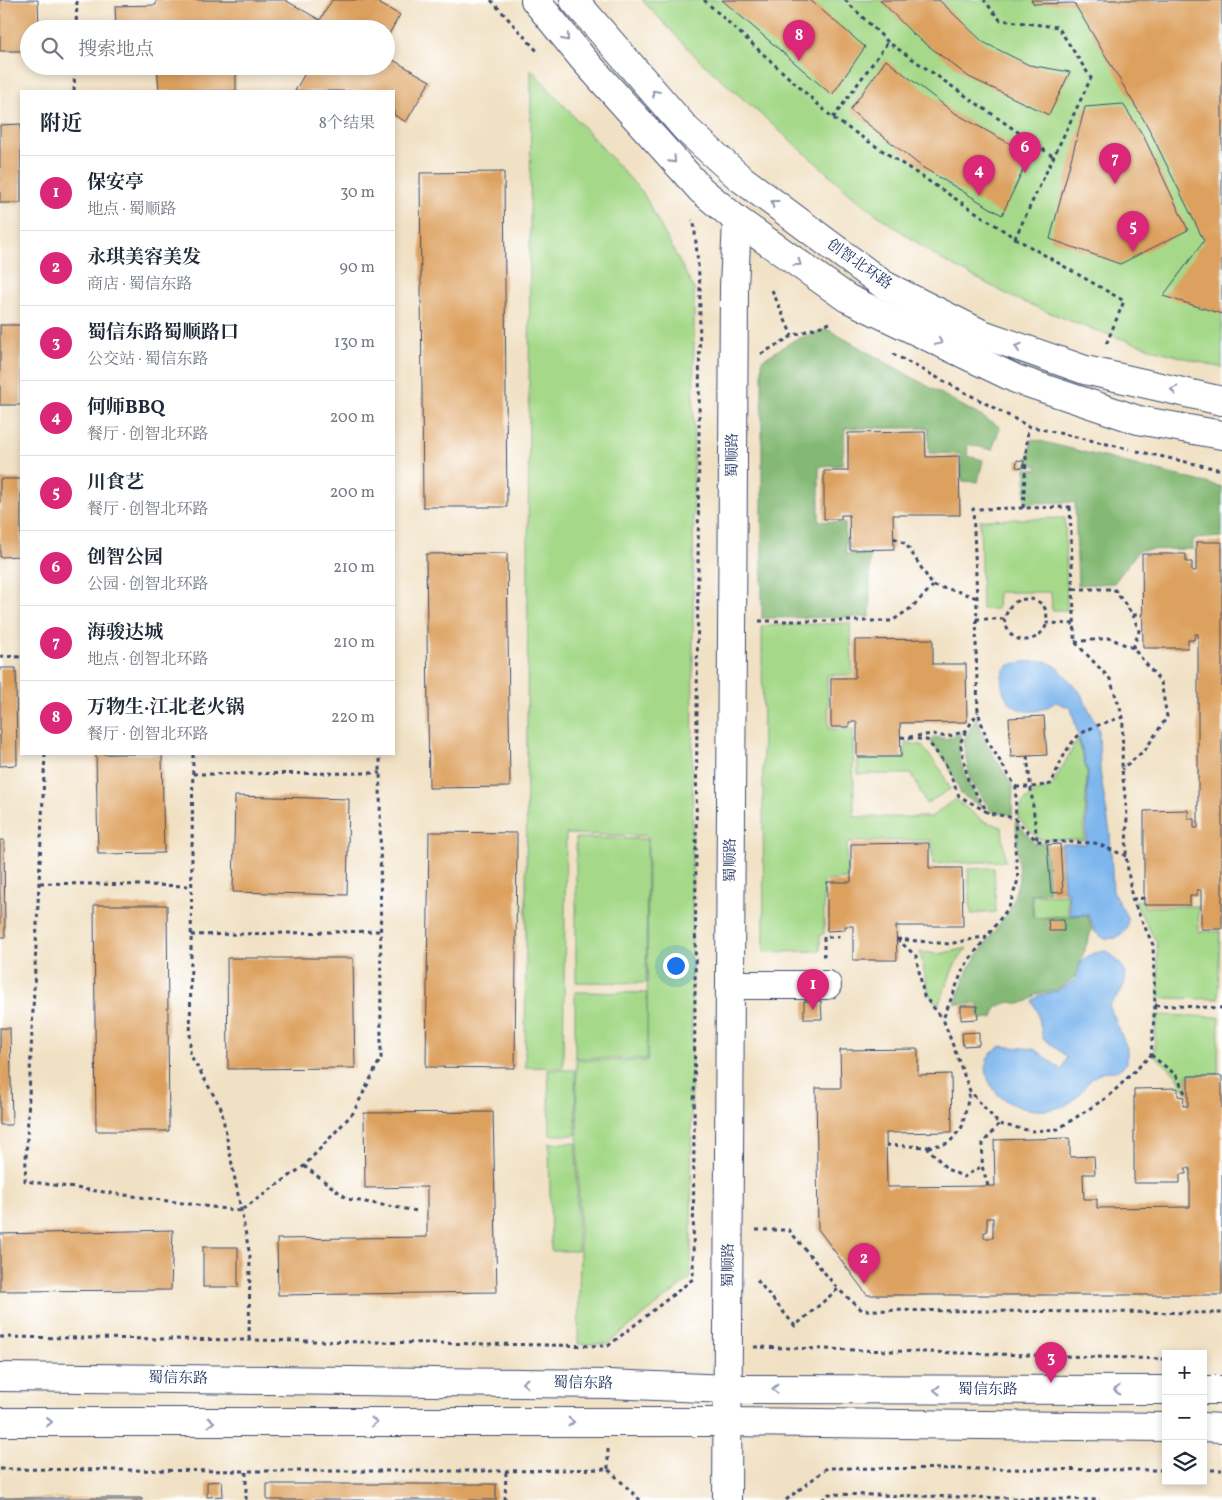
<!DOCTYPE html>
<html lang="zh">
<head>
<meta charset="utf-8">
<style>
  body { margin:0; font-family:Vollkorn,"Noto Serif SC",serif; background:#f6f6f7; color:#1f2937 }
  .controls { position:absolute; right:15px; bottom:15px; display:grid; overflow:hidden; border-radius:0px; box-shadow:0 2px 8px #0003 }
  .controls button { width:45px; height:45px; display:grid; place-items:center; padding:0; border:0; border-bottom:1px solid #e0e1e3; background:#fff; color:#1f2937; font:25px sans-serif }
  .you { position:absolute; left:675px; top:965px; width:18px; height:18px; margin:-12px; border:4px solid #fff; border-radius:50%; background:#1a73e8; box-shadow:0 0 0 8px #1a73e833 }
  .badge { display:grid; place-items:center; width:32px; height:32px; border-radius:50%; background:#db2777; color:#fff; font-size:16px; font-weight:700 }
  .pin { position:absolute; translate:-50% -41px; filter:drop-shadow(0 1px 2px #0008) }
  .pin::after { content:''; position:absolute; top:26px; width:18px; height:15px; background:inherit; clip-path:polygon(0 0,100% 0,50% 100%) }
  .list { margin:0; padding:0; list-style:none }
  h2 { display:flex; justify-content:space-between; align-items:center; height:65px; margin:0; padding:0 20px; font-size:21px }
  h2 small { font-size:16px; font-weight:400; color:#747a83 }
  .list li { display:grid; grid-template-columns:32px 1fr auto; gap:15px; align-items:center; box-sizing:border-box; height:75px; padding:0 20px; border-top:1px solid #e0e1e3 }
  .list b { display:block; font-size:19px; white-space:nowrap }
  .list p { margin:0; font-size:16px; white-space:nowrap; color:#747a83 }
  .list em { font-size:16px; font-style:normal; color:#747a83 }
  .icon { flex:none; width:28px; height:28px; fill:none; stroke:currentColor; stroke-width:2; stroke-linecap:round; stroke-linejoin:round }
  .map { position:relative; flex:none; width:1222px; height:1500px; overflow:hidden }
  .search { position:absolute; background:#fff; box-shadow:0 2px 8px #0003; left:20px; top:20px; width:375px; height:55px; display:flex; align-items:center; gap:12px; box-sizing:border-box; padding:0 18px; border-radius:28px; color:#747a83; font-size:19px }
  .panel { position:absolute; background:#fff; box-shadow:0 2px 8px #0003; left:20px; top:90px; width:375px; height:665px; border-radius:0px }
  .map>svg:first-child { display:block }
  .green { fill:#a5d989; stroke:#608474 }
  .forest { fill:#84b975; stroke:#50746a }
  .water { fill:#7db6ed; stroke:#4c72a6 }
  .building { fill:#dda15f; fill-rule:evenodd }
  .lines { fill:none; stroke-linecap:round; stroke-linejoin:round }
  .minor-casing { stroke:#3b4a6d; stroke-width:30 }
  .major-casing { stroke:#3b4a6d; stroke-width:30 }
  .path { stroke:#3b4a6d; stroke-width:3; stroke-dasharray:4 4; stroke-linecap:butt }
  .minor { stroke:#fff; stroke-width:28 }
  .major { stroke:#fff; stroke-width:28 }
  .oneway { stroke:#8d97ae }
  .labels { text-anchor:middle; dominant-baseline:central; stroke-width:4.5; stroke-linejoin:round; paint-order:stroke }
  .street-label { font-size:15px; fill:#1b2f5e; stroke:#fff }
</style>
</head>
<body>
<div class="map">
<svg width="1222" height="1500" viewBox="0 0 1222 1500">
  <rect width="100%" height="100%" fill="#fff"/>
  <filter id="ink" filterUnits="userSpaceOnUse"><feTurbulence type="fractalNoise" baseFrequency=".02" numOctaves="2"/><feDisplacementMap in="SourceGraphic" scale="10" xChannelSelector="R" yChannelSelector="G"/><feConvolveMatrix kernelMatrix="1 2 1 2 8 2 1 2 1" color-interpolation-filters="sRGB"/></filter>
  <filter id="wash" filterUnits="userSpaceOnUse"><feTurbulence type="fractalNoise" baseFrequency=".0096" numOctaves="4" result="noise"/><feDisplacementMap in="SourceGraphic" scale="20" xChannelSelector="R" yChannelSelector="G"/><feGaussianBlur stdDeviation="1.12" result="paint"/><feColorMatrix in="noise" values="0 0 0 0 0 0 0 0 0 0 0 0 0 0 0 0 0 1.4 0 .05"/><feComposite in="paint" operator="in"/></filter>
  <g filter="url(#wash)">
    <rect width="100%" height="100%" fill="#f1e1c4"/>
    <!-- green -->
    <g class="green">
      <path d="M642,0H1222V368L1159,351L1083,326L1016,299L942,260L866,207L700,61Z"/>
      <path d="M531,69L643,193L694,289L691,1278L607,1344H578L580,1251L576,1060L647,1061L648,836L566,834L563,1068L525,1067Z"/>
      <path d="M1065,518L1067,610H1052L1051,592H998L997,609H982L980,520Z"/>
      <path d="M850,623L853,675H827L829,729H853L854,817H931L955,799L983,821L1002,827L1005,861L933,864L931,840L847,842V879L824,881V934L820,935V951L764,952L762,626Z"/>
      <path d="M1078,739L1087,773L1084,840L1038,839L1018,818L1023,802L1034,793L1052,786Z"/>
      <path d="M905,743L921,745L941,770L950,789L926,804L912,774H858V759L905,758Z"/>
      <path d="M576,838L647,839L646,983L576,982Z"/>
      <path d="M994,868L996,912L971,914L968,869Z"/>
      <path d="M1067,894L1068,916L1034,918L1032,895Z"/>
      <path d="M1143,900L1144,907L1198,906L1199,932L1220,931L1218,999L1159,998L1157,943L1134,901Z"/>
      <path d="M967,948L954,966L938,1006L929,994L920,952L939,954Z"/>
      <path d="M575,992L647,993V1059L575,1058Z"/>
      <path d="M1156,1015L1219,1017L1218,1074L1187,1075V1093L1176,1074L1154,1055Z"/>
      <path d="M548,1070H575L576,1135H550Z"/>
      <path d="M549,1143H576L578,1251H551Z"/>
    </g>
    <!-- forest -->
    <g class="forest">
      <path d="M827,329L1000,427L992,450L968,444L967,456L983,460L978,482L962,481L961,454L929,453L928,428H845L842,465L819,466V521L845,523L846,554L870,553V617L762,618V360L794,340Z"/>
      <path d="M1032,439L1222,487V537L1193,539V549L1139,550L1114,583L1078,585L1075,502L1025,503L1026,468L1037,470L1038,466L1027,465Z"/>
      <path d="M977,717L985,741L1013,787L1012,815L991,811L970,779L963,742Z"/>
      <path d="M962,733C952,757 970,787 983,808L961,794L948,764L930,741L935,737L946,739Z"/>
      <path d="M1016,821L1035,844L1046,842L1049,892L1031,894L1033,918L1087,915L1092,929L1075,977L1057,990L1036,994L1030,1000L1020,1004C1010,1001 1005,1002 996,1008L993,1018L979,1019L978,1004H955L968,969L1010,909L1019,880Z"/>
    </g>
    <!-- water -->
    <g class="water">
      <path d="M1045,661L1056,666L1080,692L1099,730L1100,771L1110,833L1113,892L1128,919L1126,930L1116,938L1105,939L1095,932L1088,914L1070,915L1068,892H1064L1061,844H1086L1088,773L1071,708L1056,702C1008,734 989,674 1010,665C1019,661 1034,662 1045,661Z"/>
      <path d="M1106,951C1131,968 1131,985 1109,1005L1127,1048V1063C1124,1066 1119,1070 1115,1071C1109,1072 1104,1070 1100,1073C1078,1086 1082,1104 1053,1109C1027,1114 994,1103 987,1075C986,1069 985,1062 989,1056C991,1053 997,1049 1000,1046L1034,1049L1062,1070L1067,1057L1043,1038L1037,1010L1032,1001L1038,996L1058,991L1076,979L1082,960L1093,953Z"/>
    </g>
    <g id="blocks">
      <!-- building -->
      <g class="building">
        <path d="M0,0H38L39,29H29V51H0Z"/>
        <path d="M156,0H285L320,20L332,0H373L400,15L386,39V29H116L115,6L156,5Z"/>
        <path d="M722,0H810L865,47L832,95Z"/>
        <path d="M880,0H939L983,42L1029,65L1070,72L1049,115L969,77L913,34Z"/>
        <path d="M1031,0H1222V314L1163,296L1204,241L1148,127L1074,3L1034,4Z"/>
        <path d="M386,56L430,81L406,122L394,115V91H295L309,66H386Z"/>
        <path d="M886,60L953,112L1030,155L1002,215L922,167L850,110Z"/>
        <path d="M157,66H236V91H159Z"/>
        <path d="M1123,104L1144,137L1188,230L1120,264L1050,239L1085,107Z"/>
        <path d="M21,124V203H0V125Z"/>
        <path d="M504,172L507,507H423L420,173Z"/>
        <rect x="0" y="325" width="21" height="80"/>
        <path d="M925,432L926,457L959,456L960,515H893L894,549L850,550L849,515H841V519H824V471H848V433Z"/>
        <path d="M1017,460L1024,461L1023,468L1016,467Z"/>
        <path d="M0,479H21V556L0,557Z"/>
        <path d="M1196,542H1222V929H1201V890H1197V896H1190V905H1144V811L1188,810V819H1194V828H1198V634H1195L1194,640H1188V648H1143L1142,554H1186V562H1192V571H1196Z"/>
        <path d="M507,553L510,787L429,788L426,554Z"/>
        <path d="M933,639V664H966L967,722L900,723L901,757H857V722H849V727H831V678H855V640Z"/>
        <path d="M0,668H16L17,765L0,766Z"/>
        <path d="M1044,716L1047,755L1011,757L1009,718Z"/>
        <path d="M96,754H162L164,853L98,854Z"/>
        <path d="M235,796L349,799L347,895L233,892Z"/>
        <path d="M429,832L517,833L515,1068L426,1067Z"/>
        <path d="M0,840H4L5,937H0Z"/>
        <path d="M929,843V868H962L963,926H896L897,960H853V926H845V930L827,931V882H851V844Z"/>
        <path d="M1060,844L1063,892L1051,893L1047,845Z"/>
        <path d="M94,905H167L169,1131H96Z"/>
        <path d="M1048,920H1064V931H1049Z"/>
        <path d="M227,958H353L355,1068L228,1069Z"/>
        <path d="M804,1001H821L822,1019H804Z"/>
        <path d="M961,1006H977L978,1019L961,1020Z"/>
        <path d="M0,1028H10L12,1125H0Z"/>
        <path d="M979,1032V1045L963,1046L962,1033Z"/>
        <path d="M918,1049V1075L951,1074L952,1132L886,1133L887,1187L995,1186L994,1140L1070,1138V1157L1094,1156L1095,1174H1083L1084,1199H1097V1208L1190,1207V1168H1186V1174H1180V1183H1134V1089L1178,1088V1096L1184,1097L1183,1106H1188V1076H1222V1295H867L818,1229L816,1088H841L840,1050ZM987,1218H993V1238H984V1232H987Z"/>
        <path d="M493,1112L497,1292L278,1295L277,1239L427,1237V1187L365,1188L364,1113Z"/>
        <path d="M173,1230L171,1290L0,1291V1234Z"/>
        <rect x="203" y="1247" width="35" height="40"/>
        <path d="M222,1481L223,1496L207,1497V1482Z"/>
        <rect x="267" y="1484" width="229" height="16"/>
        <rect x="0" y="1498" width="142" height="2"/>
      </g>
    </g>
  </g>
  <g filter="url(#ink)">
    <use href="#blocks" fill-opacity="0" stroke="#3b4a6d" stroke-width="1"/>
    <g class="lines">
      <!-- minor casing -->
      <g class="minor-casing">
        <g id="minor">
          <path d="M730,985H827"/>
          <path d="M727,1500L734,288L737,220"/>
        </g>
      </g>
      <!-- major casing -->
      <g class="major-casing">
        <g id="major">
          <path d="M535,0L584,60L701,190L737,220L847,298L1016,379L1138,420L1222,435"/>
          <path d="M574,0L686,129L739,177L884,285L982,334L1085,370L1222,401"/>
          <path d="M0,1377L608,1384L728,1389L1166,1390"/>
          <path d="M1203,1390H1222"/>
          <path d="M0,1422H728L1166,1427"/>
          <path d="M1203,1427L1222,1428"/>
        </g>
      </g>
      <!-- path -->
      <g class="path">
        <path d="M491,0L539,53"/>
        <path d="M704,0L833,118L1015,238L1091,78L1058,27L1000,20L984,0"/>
        <path d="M845,0L888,42L1054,157"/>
        <path d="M76,29L77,0"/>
        <path d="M74,91L75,66"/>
        <path d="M833,118L888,42"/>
        <path d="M1015,238L1124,301L1105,347"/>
        <path d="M772,290L792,336"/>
        <path d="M761,354L792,336L833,322"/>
        <path d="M893,354L1028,426L1129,449"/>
        <path d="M1137,451L1222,470"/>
        <path d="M1070,507L1075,642L1110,679L1123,717L1122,769L1127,815L1126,856L1132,899L1153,945L1155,1005L1151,1055L1109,1096L1058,1129L1032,1131L999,1124L970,1091L943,1019L964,967L1009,907L1018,880L1015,848L1016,787L987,740L978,712L976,651L977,598L973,509Z"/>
        <path d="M1023,508L1028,426"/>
        <path d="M894,538L906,544L933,586L957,591L977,598"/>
        <path d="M1074,589H1114L1133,615H1142"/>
        <path d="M976,619H1004C1006,616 1007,611 1009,608C1016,597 1036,595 1044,607C1047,611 1047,617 1047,623L1074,624"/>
        <path d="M1004,619C1006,626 1008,633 1014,637C1028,645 1043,636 1047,623"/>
        <path d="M759,621H892L911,608L933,586"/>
        <path d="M1075,642L1109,638L1133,648L1161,682L1167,717L1145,750L1122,769"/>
        <path d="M1133,648L1139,631L1133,615"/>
        <path d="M0,656L21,657"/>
        <path d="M966,731L960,743L968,780L988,813"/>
        <path d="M901,737L927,740L946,765L959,796L989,813L1014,818L1037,841L1095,843L1126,856"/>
        <path d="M909,737L933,734L946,737L966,731L978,712"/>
        <path d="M45,754L25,1181L240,1211L304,1166L353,1113L381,1058L380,754"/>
        <path d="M193,754L190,1054L221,1108L250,1256L249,1340"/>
        <path d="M1027,756L1037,840"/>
        <path d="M193,774L380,773"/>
        <path d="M1016,787H1032L1051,784C1058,768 1064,751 1076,738C1086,728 1109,721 1123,717"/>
        <path d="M40,883L192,886"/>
        <path d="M1132,899L1145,898"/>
        <path d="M191,935L380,931"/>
        <path d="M897,939L916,956L924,996L943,1019"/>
        <path d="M897,939L949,944L987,936"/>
        <path d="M822,955H824V937H838V930"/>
        <path d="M1155,1005L1222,1008"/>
        <path d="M1151,1055L1176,1075L1185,1093L1188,1095"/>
        <path d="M886,1145L927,1147L947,1169L964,1177L982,1166"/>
        <path d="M928,1147L949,1143L962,1127L970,1091"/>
        <path d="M304,1166L348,1199L417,1211"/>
        <path d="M988,1186L982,1166L983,1143L999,1124"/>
        <path d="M756,1230H789L838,1289"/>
        <path d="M757,1280L795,1326L838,1289L862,1310L1222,1313"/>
        <path d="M0,1337L249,1340L608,1346L693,1279L700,286L694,222L692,220"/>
        <path d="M754,1347L1166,1359"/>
        <path d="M0,1469L246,1471"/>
        <path d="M608,1469V1449"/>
        <path d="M1203,1470H1222"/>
        <path d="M246,1500V1471H506L608,1469L640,1500"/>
        <path d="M505,1500L506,1471"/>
        <path d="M786,1500L827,1468L1166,1470"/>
        <path d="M822,1500L829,1494L1100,1500"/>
      </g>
      <!-- minor -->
      <use href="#minor" class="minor"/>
      <!-- major -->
      <use href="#major" class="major"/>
    </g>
    <!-- one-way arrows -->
    <defs><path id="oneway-chevron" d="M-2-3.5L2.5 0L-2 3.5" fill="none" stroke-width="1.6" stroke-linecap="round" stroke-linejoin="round" transform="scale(1.25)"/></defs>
    <g class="oneway">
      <use href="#oneway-chevron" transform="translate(566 38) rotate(51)"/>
      <use href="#oneway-chevron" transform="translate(655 93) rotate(-131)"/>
      <use href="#oneway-chevron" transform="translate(673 160) rotate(47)"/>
      <use href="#oneway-chevron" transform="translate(774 203) rotate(-143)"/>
      <use href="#oneway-chevron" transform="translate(798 263) rotate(35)"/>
      <use href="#oneway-chevron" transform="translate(939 342) rotate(26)"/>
      <use href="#oneway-chevron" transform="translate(1018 347) rotate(-161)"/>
      <use href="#oneway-chevron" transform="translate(1174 390) rotate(-167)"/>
      <use href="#oneway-chevron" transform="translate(525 1383) rotate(-179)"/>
      <use href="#oneway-chevron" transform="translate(775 1389) rotate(-180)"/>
      <use href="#oneway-chevron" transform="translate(937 1390) rotate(-180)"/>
      <use href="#oneway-chevron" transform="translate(1117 1390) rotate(-180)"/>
      <use href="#oneway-chevron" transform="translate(49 1422)"/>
      <use href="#oneway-chevron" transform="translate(211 1422)"/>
      <use href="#oneway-chevron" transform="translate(374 1422)"/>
      <use href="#oneway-chevron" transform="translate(571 1422)"/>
    </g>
  </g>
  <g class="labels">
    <!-- street labels -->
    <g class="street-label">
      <text transform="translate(859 265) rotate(35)">创智北环路</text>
      <text transform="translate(733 455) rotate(-90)">蜀顺路</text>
      <text transform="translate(731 860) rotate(-90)">蜀顺路</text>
      <text transform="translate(729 1265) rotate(-90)">蜀顺路</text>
      <text transform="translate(178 1379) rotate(1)">蜀信东路</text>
      <text transform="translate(583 1384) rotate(1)">蜀信东路</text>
      <text x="988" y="1390">蜀信东路</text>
    </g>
  </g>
</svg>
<div class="controls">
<button>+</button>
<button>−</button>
<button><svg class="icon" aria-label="layers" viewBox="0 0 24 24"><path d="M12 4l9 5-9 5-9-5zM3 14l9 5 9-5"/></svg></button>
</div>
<div class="you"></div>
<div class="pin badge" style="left:813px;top:1010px">1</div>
<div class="pin badge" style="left:864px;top:1284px">2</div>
<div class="pin badge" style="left:1051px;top:1383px">3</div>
<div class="pin badge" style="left:979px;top:196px">4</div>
<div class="pin badge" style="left:1133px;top:252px">5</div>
<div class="pin badge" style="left:1025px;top:173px">6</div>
<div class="pin badge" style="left:1115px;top:184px">7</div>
<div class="pin badge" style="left:799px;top:61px">8</div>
<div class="search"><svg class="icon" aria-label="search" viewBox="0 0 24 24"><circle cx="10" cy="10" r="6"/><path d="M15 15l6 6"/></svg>搜索地点</div>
<section class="panel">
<h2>附近<small>8个结果</small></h2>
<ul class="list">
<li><span class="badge">1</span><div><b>保安亭</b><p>地点 · 蜀顺路</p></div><em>30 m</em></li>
<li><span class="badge">2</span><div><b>永琪美容美发</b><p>商店 · 蜀信东路</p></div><em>90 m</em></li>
<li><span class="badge">3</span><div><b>蜀信东路蜀顺路口</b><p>公交站 · 蜀信东路</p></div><em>130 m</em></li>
<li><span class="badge">4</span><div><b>何师BBQ</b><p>餐厅 · 创智北环路</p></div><em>200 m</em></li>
<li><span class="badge">5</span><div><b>川食艺</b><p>餐厅 · 创智北环路</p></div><em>200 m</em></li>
<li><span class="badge">6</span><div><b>创智公园</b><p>公园 · 创智北环路</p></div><em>210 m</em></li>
<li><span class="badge">7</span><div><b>海骏达城</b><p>地点 · 创智北环路</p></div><em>210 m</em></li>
<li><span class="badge">8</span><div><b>万物生·江北老火锅</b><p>餐厅 · 创智北环路</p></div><em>220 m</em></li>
</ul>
</section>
</div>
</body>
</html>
